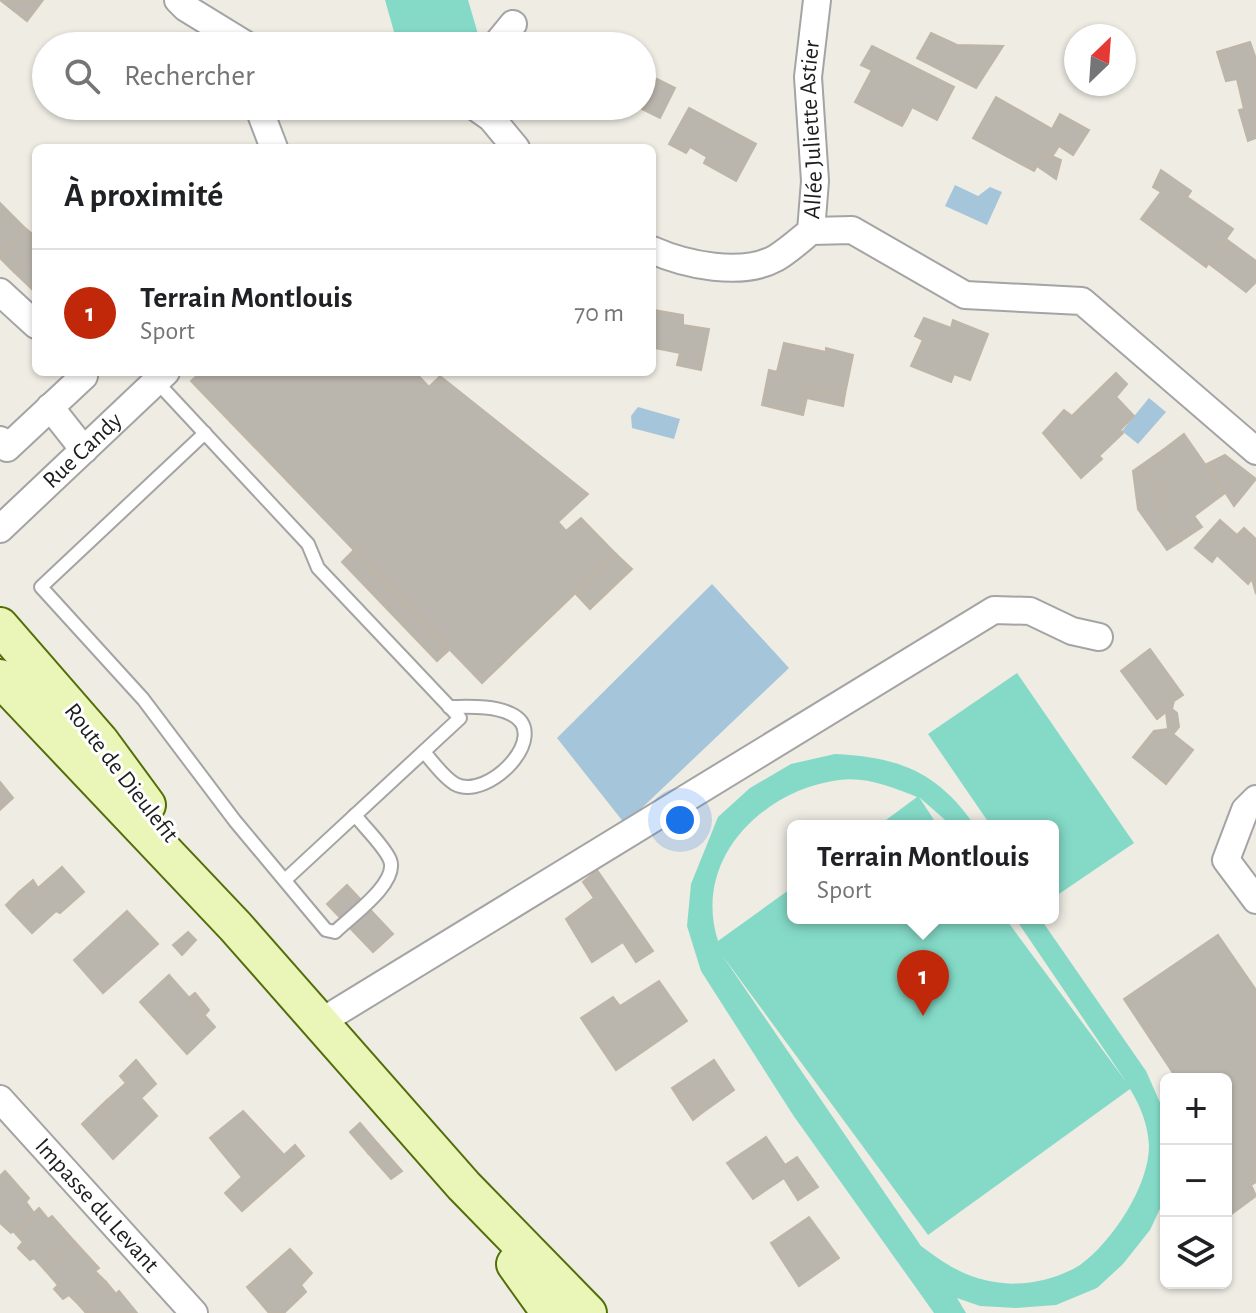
<!DOCTYPE html>
<html lang="fr">
<head>
<meta charset="utf-8">
<style>
  body { margin:0; font-family:"Alegreya Sans",sans-serif; background:#f6f6f6; color:#202124 }
  .controls { position:absolute; right:24px; bottom:24px; display:grid; overflow:hidden; border-radius:12px; box-shadow:0 2px 6px #0004 }
  .controls button { width:72px; height:72px; display:grid; place-items:center; padding:0; border:0; border-bottom:2px solid #e0e0e0; background:#fff; color:#202124; font:40px sans-serif }
  .compass { position:absolute; left:1064px; top:24px; width:72px; height:72px; border-radius:50%; background:#fff; box-shadow:0 2px 6px #0004; rotate:25deg }
  .you { position:absolute; left:680px; top:820px; width:28px; height:28px; margin:-20px; border:6px solid #fff; border-radius:50%; background:#1a73e8; box-shadow:0 0 0 12px #1a73e833 }
  .badge { display:grid; place-items:center; width:52px; height:52px; border-radius:50%; background:#c12809; color:#fff; font-size:26px; font-weight:700 }
  .pin { position:absolute; translate:-50% -66px; filter:drop-shadow(0 2px 4px #0008) }
  .pin::after { content:''; position:absolute; top:42px; width:28px; height:24px; background:inherit; clip-path:polygon(0 0,100% 0,50% 100%) }
  .popup { position:absolute; left:787px; top:820px; width:272px; height:104px; box-sizing:border-box; display:grid; place-content:center; border-radius:12px; background:#fff; filter:drop-shadow(0 2px 6px #0005); font-size:26px; white-space:nowrap; color:#757577 }
  .popup b { font-size:30px; color:#202124 }
  .popup::after { content:''; position:absolute; left:50%; top:100%; margin-left:-16px; border:16px solid transparent; border-top-color:#fff }
  .list { margin:0; padding:0; list-style:none }
  h2 { display:flex; justify-content:space-between; align-items:center; height:104px; margin:0; padding:0 32px; font-size:34px }
  h2 small { font-size:26px; font-weight:400; color:#757577 }
  .list li { display:grid; grid-template-columns:52px 1fr auto; gap:24px; align-items:center; box-sizing:border-box; height:128px; padding:0 32px; border-top:2px solid #e0e0e0 }
  .list b { display:block; font-size:30px; white-space:nowrap }
  .list p { margin:0; font-size:26px; white-space:nowrap; color:#757577 }
  .list em { font-size:26px; font-style:normal; color:#757577 }
  .icon { flex:none; width:44px; height:44px; fill:none; stroke:currentColor; stroke-width:2; stroke-linecap:round; stroke-linejoin:round }
  .map { position:relative; flex:none; width:1256px; height:1313px; overflow:hidden }
  .search { position:absolute; background:#fff; box-shadow:0 2px 6px #0004; left:32px; top:32px; width:624px; height:88px; display:flex; align-items:center; gap:20px; box-sizing:border-box; padding:0 28px; border-radius:44px; color:#757577; font-size:30px }
  .panel { position:absolute; background:#fff; box-shadow:0 2px 6px #0004; left:32px; top:144px; width:624px; height:232px; border-radius:12px }
  .map>svg:first-child { display:block }
  .pitch { fill:#84dac7; fill-rule:evenodd }
  .water { fill:#a5c5da }
  .building { fill:#bab5ad; stroke:#bfb5a6; stroke-width:2 }
  .lines { fill:none; stroke-linecap:round; stroke-linejoin:round }
  .lane-casing { stroke:#a4a4a4; stroke-width:16 }
  .street-casing { stroke:#a4a4a4; stroke-width:30 }
  .secondary-casing { stroke:#526e09; stroke-width:40 }
  .lane { stroke:#fff; stroke-width:12 }
  .street { stroke:#fff; stroke-width:26 }
  .secondary { stroke:#e9f6b8; stroke-width:36 }
  .labels { text-anchor:middle; dominant-baseline:central; stroke-width:6; stroke-linejoin:round; paint-order:stroke }
  .street-label { font-size:24px; fill:#1d1d1d; stroke:#fff }
</style>
</head>
<body>
<div class="map">
<svg width="1256" height="1313" viewBox="0 0 1256 1313">
  <rect width="100%" height="100%" fill="#eeece3"/>
  <!-- pitch -->
  <g class="pitch">
    <path d="M385,0H468L478,34L435,46H398Z"/>
    <path d="M1017,673L1134,843L1053,898V826H991L928,734Z"/>
    <path d="M835,754C899,757 938,772 975,826H952L919,797L938,826H878L917,797C893,787 865,776 839,780C762,790 692,860 718,941L793,887V918H1005L1127,1083L1015,918H1040L1146,1071L1166,1116V1196L1150,1230L1123,1264L1097,1288L1056,1305L1016,1308L980,1306L957,1298L966,1313H934L793,1115L701,971L687,926L691,884L718,817L750,788L791,764ZM722,955L928,1235L1130,1089C1141,1107 1148,1125 1149,1146C1149,1186 1112,1242 1080,1265C1060,1278 1027,1286 1003,1283C970,1280 947,1266 921,1246Z"/>
  </g>
  <!-- water -->
  <g class="water">
    <path d="M955,185L978,196L990,187L1002,192L987,225L945,206Z"/>
    <path d="M1149,398L1166,412L1138,444L1122,431Z"/>
    <path d="M638,407L680,419L674,439L632,428L631,416Z"/>
    <path d="M712,584L789,668L625,824L557,738Z"/>
  </g>
  <!-- building -->
  <g class="building">
    <path d="M0,0H43L27,21Z"/>
    <path d="M931,33L957,45L1003,46L976,88L917,58Z"/>
    <path d="M1250,42L1256,59V138L1248,141L1239,110L1244,109L1237,79L1226,81L1217,52Z"/>
    <path d="M872,46L954,87L937,120L912,107L907,117L891,109L886,118L855,102L872,70L861,65Z"/>
    <path d="M657,79L675,88L660,118L642,109Z"/>
    <path d="M996,97L1052,129L1060,114L1089,130L1073,155L1059,146L1053,155L1045,153L1034,171L973,138Z"/>
    <path d="M689,108L756,144L736,181L704,163L707,157L690,147L686,153L669,144Z"/>
    <path d="M891,109L907,117L902,126L886,118Z"/>
    <path d="M1045,153L1061,160L1056,179L1037,166Z"/>
    <path d="M1161,170L1191,191L1187,197L1233,229L1206,267L1141,219L1161,192L1153,187Z"/>
    <path d="M0,203L25,228L0,255Z"/>
    <path d="M25,228L36,237V248L14,272L0,258V255Z"/>
    <path d="M1226,239L1256,261V282L1246,292L1208,263Z"/>
    <path d="M36,248V287L33,290L14,272Z"/>
    <path d="M654,310L683,315V325L709,329L701,370L677,365L680,353L655,348L652,356Z"/>
    <path d="M924,318L951,328L953,320L988,334L970,380L954,374L951,382L911,366L923,340L915,336Z"/>
    <path d="M784,343L826,352V348L853,355L845,394L809,388L803,415L762,405L769,370L777,372Z"/>
    <path d="M201,372H415L429,387L440,376L588,494L558,522L566,531L581,518L616,554L482,683L191,381Z"/>
    <path d="M1116,373L1127,384L1116,397L1134,416L1120,430L1123,433L1099,456L1102,459L1081,478L1043,433L1064,410L1072,416Z"/>
    <path d="M809,388L845,394L843,406L807,398Z"/>
    <path d="M1184,434L1225,493L1194,516L1202,527L1181,541L1154,503L1164,496L1147,471L1167,456L1163,450Z"/>
    <path d="M1163,450L1167,456L1147,471L1164,496L1154,503L1181,541L1167,550L1138,509L1133,471Z"/>
    <path d="M1225,455L1256,479L1234,506L1207,464Z"/>
    <path d="M1220,520L1237,535L1244,528L1256,539V594L1252,579L1248,584L1217,555L1212,562L1195,548Z"/>
    <path d="M353,551L449,650L437,661L342,562Z"/>
    <path d="M616,554L632,569L590,609L575,593Z"/>
    <path d="M1150,649L1183,695L1174,701L1172,709L1177,713L1179,727L1173,734L1193,750L1166,784L1133,757L1154,731L1168,729L1166,712L1157,719L1121,671Z"/>
    <path d="M0,782L13,798L0,810Z"/>
    <path d="M62,867L84,892L60,913L56,911L32,933L13,913L27,900L19,892L33,880L38,888Z"/>
    <path d="M597,870L653,951L636,962L623,942L592,962L566,919L594,898L583,882Z"/>
    <path d="M347,885L393,934L373,952L327,904Z"/>
    <path d="M19,892L27,900L13,913L6,905Z"/>
    <path d="M127,911L158,944L103,993L74,960Z"/>
    <path d="M188,932L196,940L182,955L173,945Z"/>
    <path d="M1218,935L1256,990V1182L1251,1185L1256,1196L1226,1218V1079H1177L1124,999Z"/>
    <path d="M169,975L215,1027L187,1054L140,1002Z"/>
    <path d="M659,981L687,1021L616,1070L581,1018L613,997L620,1006Z"/>
    <path d="M195,993L209,1010L204,1016L189,998Z"/>
    <path d="M136,1060L156,1084L141,1098L157,1116L113,1159L91,1134L115,1110L107,1100L126,1083L120,1076Z"/>
    <path d="M714,1060L734,1090L703,1112L691,1095L681,1102L672,1088Z"/>
    <path d="M691,1095L703,1112L693,1120L681,1102Z"/>
    <path d="M107,1100L115,1110L91,1134L82,1124Z"/>
    <path d="M243,1111L284,1155L295,1145L304,1156L242,1211L225,1193L242,1177L210,1138Z"/>
    <path d="M360,1123L378,1144L368,1153L350,1132Z"/>
    <path d="M766,1137L785,1165L797,1157L818,1187L798,1200L784,1178L753,1199L727,1163Z"/>
    <path d="M378,1144L402,1171L391,1179L368,1153Z"/>
    <path d="M5,1171L29,1198L26,1202L34,1213L11,1233L0,1223V1176Z"/>
    <path d="M39,1208L48,1219L52,1216L75,1242L45,1270L34,1258L30,1260L18,1248L23,1242L14,1232Z"/>
    <path d="M809,1217L839,1258L799,1286L771,1243Z"/>
    <path d="M75,1242L99,1268L95,1271L106,1282L79,1305L69,1295L63,1299L54,1289L58,1285L45,1270Z"/>
    <path d="M290,1249L312,1273L301,1285L306,1292L284,1313H269L247,1287Z"/>
    <path d="M106,1282L116,1294L119,1291L137,1313H86L79,1305Z"/>
  </g>
  <g class="lines">
    <!-- lane casing -->
    <g class="lane-casing">
      <g id="lane">
        <path d="M156,381L308,544L318,568L460,718L285,880"/>
        <path d="M205,433L41,587L143,699L235,821L326,930L335,932C350,917 399,883 390,860C385,847 364,827 355,815"/>
        <path d="M424,752C433,762 443,777 455,784C488,802 553,734 511,714C493,705 468,707 449,707"/>
      </g>
    </g>
    <!-- street casing -->
    <g class="street-casing">
      <g id="street">
        <path d="M178,0L186,8L248,46"/>
        <path d="M495,46L513,24"/>
        <path d="M258,106L274,148"/>
        <path d="M474,106L491,118L516,148"/>
        <path d="M811,231L852,230L965,295L1082,301L1256,451"/>
        <path id="s1" d="M652,250C686,265 742,277 776,258C788,251 800,240 811,231L815,181L808,77L817,0"/>
        <path d="M0,292L36,325"/>
        <path d="M50,407L84,450"/>
        <path d="M0,440L7,448L84,376L80,372"/>
        <path id="s2" d="M0,529L166,372"/>
        <path d="M1256,799L1245,810L1226,860L1256,900"/>
        <path d="M319,1023L994,610L1030,611L1072,631L1099,637"/>
        <path id="s3" d="M0,1099L194,1313"/>
      </g>
    </g>
    <!-- secondary casing -->
    <g class="secondary-casing">
      <g id="secondary">
        <path d="M0,626L100,741L147,805"/>
        <path d="M0,678L235,926L464,1186L588,1313"/>
        <path d="M515,1264L550,1313"/>
      </g>
    </g>
    <!-- lane -->
    <use href="#lane" class="lane"/>
    <!-- street -->
    <use href="#street" class="street"/>
    <!-- secondary -->
    <use href="#secondary" class="secondary"/>
  </g>
  <g class="labels">
    <!-- street labels -->
    <g class="street-label">
      <text stroke="none"><textPath href="#s1" startOffset="274">Allée Juliette Astier</textPath></text>
      <text stroke="none"><textPath href="#s2" startOffset="114">Rue Candy</textPath></text>
      <text transform="translate(121 773) rotate(52)">Route de Dieulefit</text>
      <text stroke="none"><textPath href="#s3" startOffset="144">Impasse du Levant</textPath></text>
    </g>
  </g>
</svg>
<div class="controls">
<button>+</button>
<button>−</button>
<button><svg class="icon" aria-label="layers" viewBox="0 0 24 24"><path d="M12 4l9 5-9 5-9-5zM3 14l9 5 9-5"/></svg></button>
</div>
<svg class="compass" viewBox="-18 -18 36 36"><path d="M0-13l5 13h-10z" fill="#e53935"/><path d="M0 13l5-13h-10z" fill="#757577"/></svg>
<div class="you"></div>
<div class="pin badge" style="left:923px;top:1016px">1</div>
<div class="popup"><b>Terrain Montlouis</b>Sport</div>
<div class="search"><svg class="icon" aria-label="search" viewBox="0 0 24 24"><circle cx="10" cy="10" r="6"/><path d="M15 15l6 6"/></svg>Rechercher</div>
<section class="panel">
<h2>À proximité<small></small></h2>
<ul class="list">
<li><span class="badge">1</span><div><b>Terrain Montlouis</b><p>Sport</p></div><em>70 m</em></li>
</ul>
</section>
</div>
</body>
</html>
